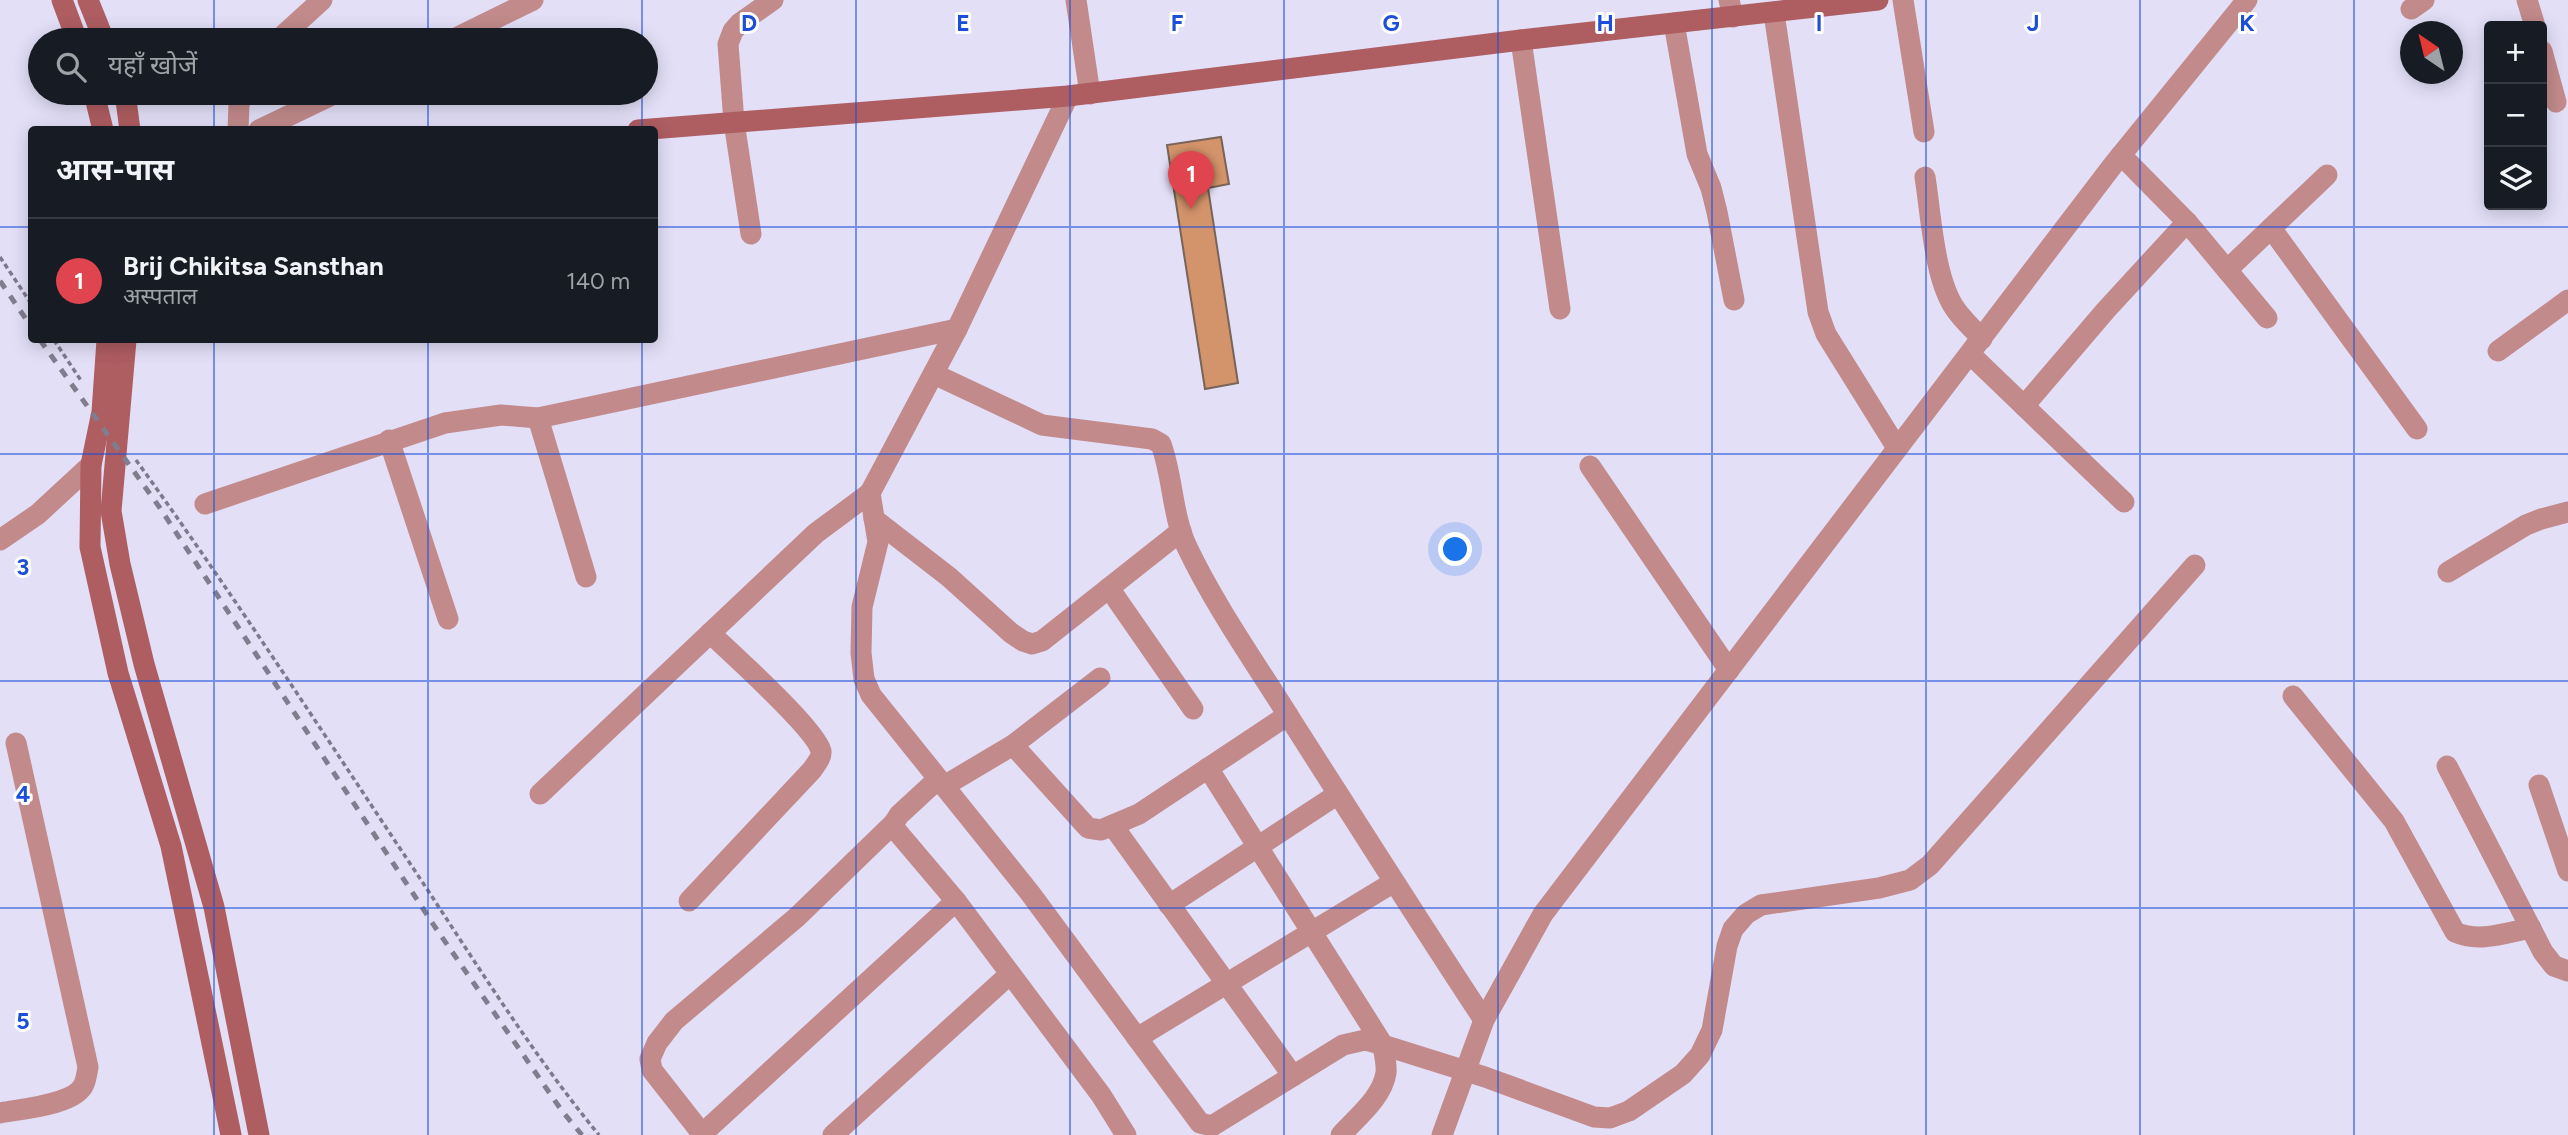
<!DOCTYPE html>
<html lang="hi">
<head>
<meta charset="utf-8">
<style>
  body { margin:0; font-family:Figtree,"Noto Sans Devanagari",sans-serif; background:#242831; color:#f1f3f6 }
  .controls { position:absolute; right:21px; top:21px; display:grid; overflow:hidden; border-radius:7px; box-shadow:0 4px 18px #0003 }
  .controls button { width:63px; height:63px; display:grid; place-items:center; padding:0; border:0; border-bottom:2px solid #363941; background:#171b24; color:#f1f3f6; font:35px sans-serif }
  .compass { position:absolute; left:2400px; top:21px; width:63px; height:63px; border-radius:50%; background:#171b24; box-shadow:0 4px 18px #0003; rotate:325deg }
  .you { position:absolute; left:1456px; top:550px; width:24px; height:24px; margin:-18px; border:5px solid #fff; border-radius:50%; background:#1a73e8; box-shadow:0 0 0 10px #1a73e833 }
  .badge { display:grid; place-items:center; width:46px; height:46px; border-radius:50%; background:#db2777; color:#fff; font-size:23px; font-weight:700 }
  .pin { position:absolute; translate:-50% -58px; filter:drop-shadow(0 2px 4px #0008) }
  .pin::after { content:''; position:absolute; top:37px; width:24px; height:21px; background:inherit; clip-path:polygon(0 0,100% 0,50% 100%) }
  .list { margin:0; padding:0; list-style:none }
  h2 { display:flex; justify-content:space-between; align-items:center; height:91px; margin:0; padding:0 28px; font-size:30px }
  h2 small { font-size:23px; font-weight:400; color:#9ea1a6 }
  .list li { display:grid; grid-template-columns:46px 1fr auto; gap:21px; align-items:center; box-sizing:border-box; height:126px; padding:0 28px; border-top:2px solid #363941 }
  .list b { display:block; font-size:26px; white-space:nowrap }
  .list p { margin:0; font-size:23px; white-space:nowrap; color:#9ea1a6 }
  .list em { font-size:23px; font-style:normal; color:#9ea1a6 }
  .icon { flex:none; width:38px; height:38px; fill:none; stroke:currentColor; stroke-width:2; stroke-linecap:round; stroke-linejoin:round }
  .map { position:relative; flex:none; width:2568px; height:1135px; overflow:hidden }
  .search { position:absolute; background:#171b24; box-shadow:0 4px 18px #0003; left:28px; top:28px; width:630px; height:77px; display:flex; align-items:center; gap:18px; box-sizing:border-box; padding:0 24px; border-radius:38px; color:#9ea1a6; font-size:26px }
  .panel { position:absolute; background:#171b24; box-shadow:0 4px 18px #0003; left:28px; top:126px; width:630px; height:217px; border-radius:7px }
  .map>svg:first-child { display:block }
  .building { fill:#d3936b; stroke:#786458; stroke-width:2 }
  .lines { fill:none; stroke-linecap:round; stroke-linejoin:round }
  .path { stroke:#7d7b8b; stroke-width:3.5; stroke-dasharray:5 3.5; stroke-linecap:butt }
  .street { stroke:#c28a8b; stroke-width:21 }
  .secondary { stroke:#ae5d61; stroke-width:21 }
  .rail { stroke:#807e8e; stroke-width:5; stroke-dasharray:9 9; stroke-linecap:butt }
  .grid { fill:none; stroke:#1d4ed8; stroke-width:2; stroke-opacity:0.55 }
  .grid-label { font-size:23px; text-anchor:middle; font-weight:bold; fill:#1d4ed8; stroke:#fff; stroke-width:6; stroke-linejoin:round; paint-order:stroke }
</style>
</head>
<body>
<div class="map">
<svg width="2568" height="1135" viewBox="0 0 2568 1135">
  <rect width="100%" height="100%" fill="#e2dff7"/>
  <!-- building -->
  <path class="building" d="M1221,137L1229,184L1208,188L1238,383L1205,389L1167,145Z"/>
  <g class="lines">
    <!-- path -->
    <g class="path">
      <path d="M0,257L32,305"/>
      <path d="M54,340L82,382"/>
      <path d="M136,460C235,597 327,739 421,880C478,966 533,1055 599,1135"/>
    </g>
    <!-- street -->
    <g class="street">
      <path d="M1076,0L1090,94"/>
      <path d="M1729,0L1733,17"/>
      <path d="M1903,0L1924,132"/>
      <path d="M2527,0L2535,26"/>
      <path d="M2411,9L2424,0"/>
      <path d="M1774,13L1818,312L1826,334L1897,448"/>
      <path d="M1674,23L1697,154L1711,188L1717,212L1734,300"/>
      <path d="M278,40L322,0"/>
      <path d="M452,40L533,0"/>
      <path d="M1521,40L1560,309"/>
      <path d="M2542,51L2556,102"/>
      <path d="M238,130L239,104L244,93"/>
      <path d="M259,130L336,93"/>
      <path d="M2121,155L2187,222L2267,318"/>
      <path d="M1925,177C1931,214 1934,280 1956,310C1963,320 1973,329 1982,339"/>
      <path d="M2271,228L2417,429"/>
      <path d="M751,234L734,122L728,44L733,31L740,23L773,0"/>
      <path d="M2227,270L2327,175"/>
      <path d="M2498,351L2568,300"/>
      <path d="M1970,354L2124,502"/>
      <path d="M934,374L1042,425L1152,439L1161,444C1173,477 1172,515 1187,547C1215,606 1256,664 1291,720C1355,820 1418,920 1484,1020"/>
      <path d="M2024,406L2106,310L2187,222"/>
      <path d="M538,418L586,577"/>
      <path d="M389,440L448,619"/>
      <path d="M1590,466L1729,670"/>
      <path d="M870,493L878,542L862,607L861,653L864,679L871,695L1030,893L1200,1123L1212,1126L1343,1045L1365,1040L1383,1045L1485,1077L1594,1117L1610,1118L1629,1111L1683,1074L1700,1055L1712,1030L1727,946L1733,929L1746,914L1761,905L1879,888L1910,880L1930,865L2195,565"/>
      <path d="M205,504L445,423L501,415L538,418L957,329"/>
      <path d="M874,519L949,577L1011,633L1023,641L1032,644L1042,641L1181,531"/>
      <path d="M0,540L38,514L91,465"/>
      <path d="M2448,572L2526,525L2541,519L2568,512"/>
      <path d="M1109,588L1193,709"/>
      <path d="M2293,696L2394,821L2455,932C2479,943 2505,933 2531,928"/>
      <path d="M1013,745L1088,828L1101,830L1139,814L1288,715"/>
      <path d="M2447,766L2543,952L2554,966L2568,971"/>
      <path d="M1208,768L1383,1045C1384,1054 1387,1064 1386,1073C1382,1098 1357,1117 1341,1135"/>
      <path d="M938,779L899,815L894,823L895,829L956,901L1101,1095L1126,1135"/>
      <path d="M2539,785L2568,871"/>
      <path d="M944,786L1013,745L1100,678"/>
      <path d="M540,794L816,533L870,493L957,329L1068,96"/>
      <path d="M1113,826L1293,1076"/>
      <path d="M689,901L812,770C815,765 822,758 821,751C816,729 731,653 710,633"/>
      <path d="M1169,905L1338,794"/>
      <path d="M1137,1038L1394,882"/>
      <path d="M0,1113C20,1109 76,1105 84,1084C86,1080 87,1073 88,1067L16,743"/>
      <path d="M702,1134L956,901"/>
      <path d="M703,1135L652,1070L650,1059L657,1043L674,1021L797,917L894,823"/>
      <path d="M833,1135L1010,974"/>
      <path d="M1442,1135L1484,1020L1543,914L2113,165L2247,0"/>
    </g>
    <!-- secondary -->
    <g class="secondary">
      <path d="M62,0L77,40"/>
      <path d="M88,0L104,40"/>
      <path d="M94,93L103,130"/>
      <path d="M125,93L130,130"/>
      <path d="M638,130L1068,96L1521,40L1878,0"/>
      <path d="M107,340L102,412L91,465L90,547L118,673L171,846L231,1135"/>
      <path d="M126,340L111,511L120,564L144,664L214,907L259,1135"/>
    </g>
    <!-- rail -->
    <g class="rail">
      <path d="M0,281L32,328"/>
      <path d="M40,340L160,508L435,927L562,1111L582,1135"/>
    </g>
  </g>
  <!-- grid -->
  <path class="grid" d="M214,0V40M428,0V40M642,0V40M856,0V1135M1070,0V1135M1284,0V1135M1498,0V1135M1712,0V1135M1926,0V1135M2140,0V1135M2354,0V1135M214,93V130M428,93V130M642,93V130M0,227H32M654,227H2568M214,340V1135M428,340V1135M642,340V1135M0,454H2568M0,681H2568M0,908H2568"/>
  <g class="grid-label">
    <text x="749" y="31">D</text>
    <text x="963" y="31">E</text>
    <text x="1177" y="31">F</text>
    <text x="1391" y="31">G</text>
    <text x="1605" y="31">H</text>
    <text x="1819" y="31">I</text>
    <text x="2033" y="31">J</text>
    <text x="2247" y="31">K</text>
    <text x="23" y="575">3</text>
    <text x="23" y="802">4</text>
    <text x="23" y="1029">5</text>
  </g>
</svg>
<div class="controls">
<button>+</button>
<button>−</button>
<button><svg class="icon" aria-label="layers" viewBox="0 0 24 24"><path d="M12 4l9 5-9 5-9-5zM3 14l9 5 9-5"/></svg></button>
</div>
<svg class="compass" viewBox="-18 -18 36 36"><path d="M0-13l5 13h-10z" fill="#e53935"/><path d="M0 13l5-13h-10z" fill="#9ea1a6"/></svg>
<div class="you"></div>
<div class="pin badge" style="left:1191px;top:209px;background:#e0444e">1</div>
<div class="search"><svg class="icon" aria-label="search" viewBox="0 0 24 24"><circle cx="10" cy="10" r="6"/><path d="M15 15l6 6"/></svg>यहाँ खोजें</div>
<section class="panel">
<h2>आस-पास<small></small></h2>
<ul class="list">
<li><span class="badge" style="background:#e0444e">1</span><div><b>Brij Chikitsa Sansthan</b><p>अस्पताल</p></div><em>140 m</em></li>
</ul>
</section>
</div>
</body>
</html>
